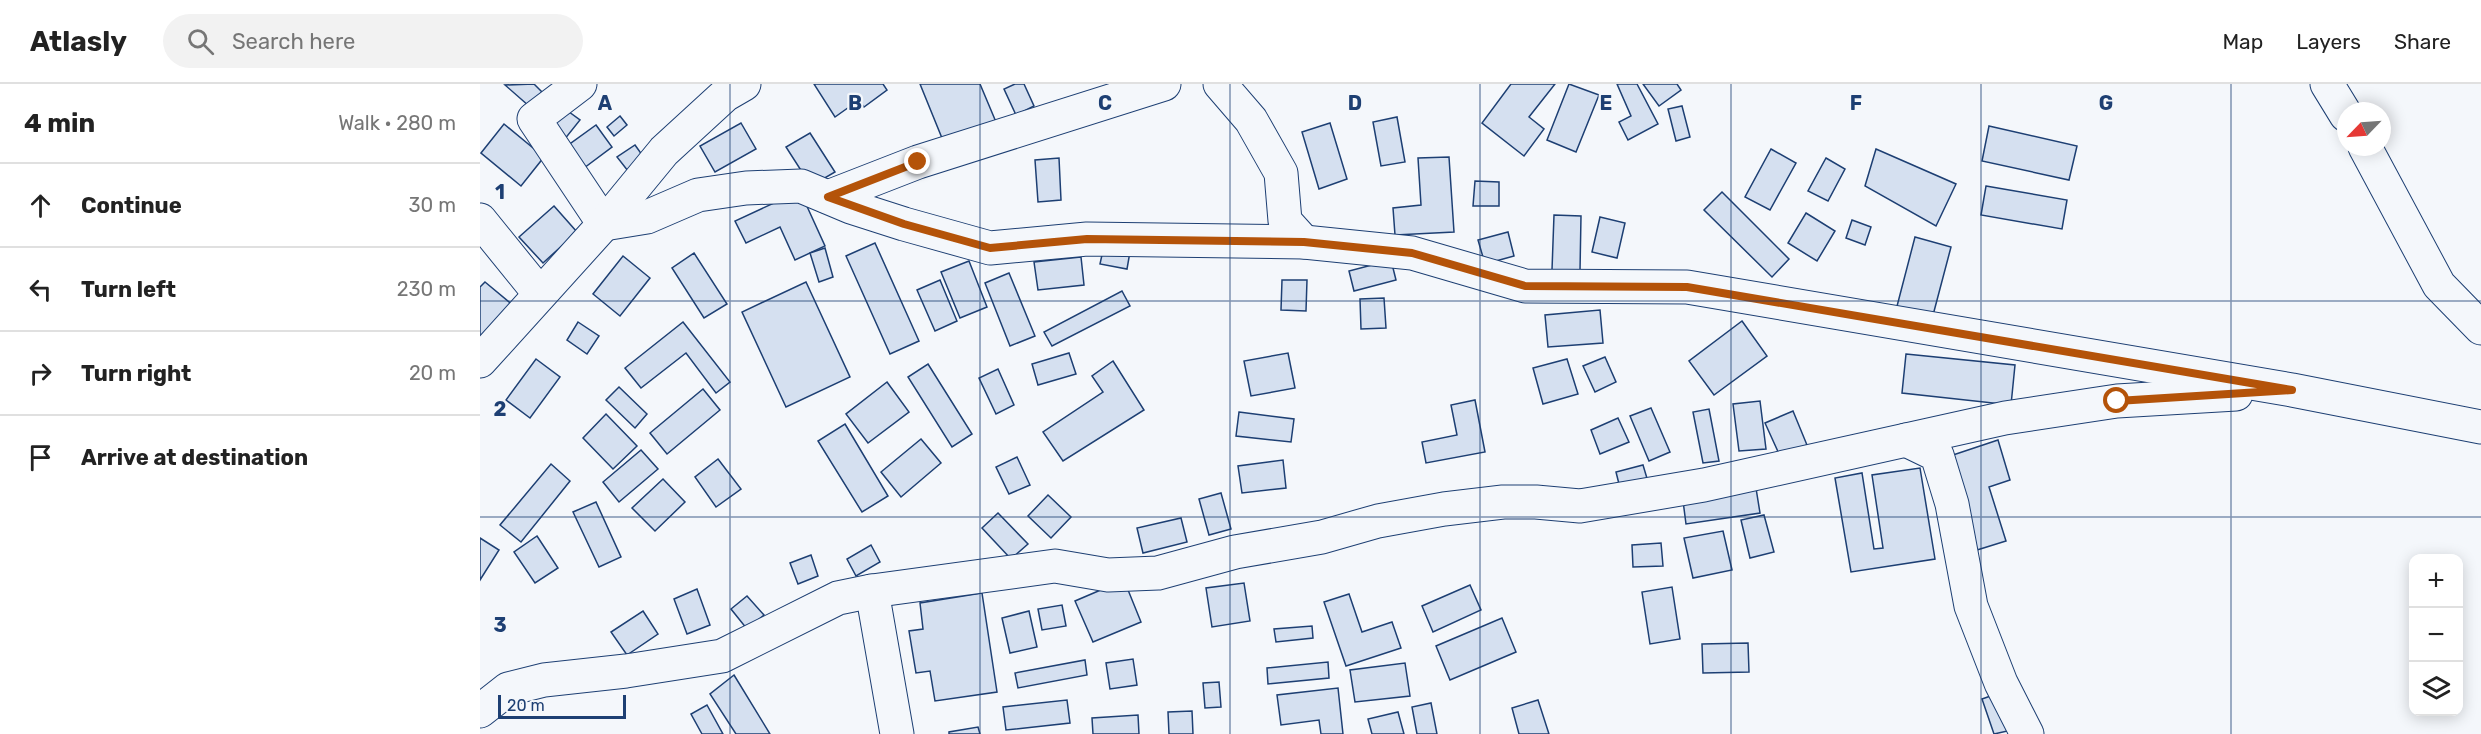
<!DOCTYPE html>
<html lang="en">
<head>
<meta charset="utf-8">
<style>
  body { margin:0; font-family:Rubik,sans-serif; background:#f2f2f2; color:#222 }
  .controls { position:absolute; right:18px; bottom:18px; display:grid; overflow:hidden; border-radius:12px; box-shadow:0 3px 15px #0003 }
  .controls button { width:54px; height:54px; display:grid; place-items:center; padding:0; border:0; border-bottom:2px solid #e0e0e0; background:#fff; color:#222; font:30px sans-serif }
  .compass { position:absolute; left:1857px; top:18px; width:54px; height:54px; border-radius:50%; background:#fff; box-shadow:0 3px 15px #0003; rotate:245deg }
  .scale { position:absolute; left:18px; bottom:15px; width:128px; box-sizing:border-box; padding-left:6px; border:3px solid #1d3f73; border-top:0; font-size:16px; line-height:21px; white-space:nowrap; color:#1d3f73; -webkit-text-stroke:4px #f4f7fb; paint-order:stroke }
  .stop { position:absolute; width:18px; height:18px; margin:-14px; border:4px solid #b45309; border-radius:50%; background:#fff }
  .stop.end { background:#b45309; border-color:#fff; box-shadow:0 2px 6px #0008 }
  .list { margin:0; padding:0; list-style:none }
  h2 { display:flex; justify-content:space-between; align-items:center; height:78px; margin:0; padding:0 24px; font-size:26px }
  h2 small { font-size:20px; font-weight:400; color:#767676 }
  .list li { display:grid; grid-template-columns:39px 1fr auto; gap:18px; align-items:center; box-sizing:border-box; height:84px; padding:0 24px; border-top:2px solid #e0e0e0 }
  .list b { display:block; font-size:22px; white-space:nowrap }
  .list em { font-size:20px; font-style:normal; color:#767676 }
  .icon { flex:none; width:33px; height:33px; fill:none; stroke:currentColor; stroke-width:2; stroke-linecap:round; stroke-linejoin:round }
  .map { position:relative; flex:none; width:2001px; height:650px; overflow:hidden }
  header { display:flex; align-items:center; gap:36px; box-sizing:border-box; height:84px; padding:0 30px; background:#fff; border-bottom:2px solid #e0e0e0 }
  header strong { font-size:28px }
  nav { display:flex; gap:33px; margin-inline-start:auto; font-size:21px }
  .search { width:420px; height:54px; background:#f2f2f2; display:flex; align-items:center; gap:15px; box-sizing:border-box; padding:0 21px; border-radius:33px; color:#767676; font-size:22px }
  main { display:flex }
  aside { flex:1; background:#fff }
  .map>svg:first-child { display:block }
  .building { fill:#d5e0f0; stroke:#1d3f73; stroke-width:1.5 }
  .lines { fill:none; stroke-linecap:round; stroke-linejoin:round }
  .minor-casing { stroke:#1d3f73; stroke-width:35 }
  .minor { stroke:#f4f7fb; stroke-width:33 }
  .route { stroke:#b45309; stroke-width:8 }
  .grid { fill:none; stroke:#1d3f73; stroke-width:1.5; stroke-opacity:0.55 }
  .grid-label { font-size:20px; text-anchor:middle; font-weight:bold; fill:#1d3f73; stroke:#f4f7fb; stroke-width:4.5; stroke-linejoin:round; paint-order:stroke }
</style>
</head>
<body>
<header>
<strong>Atlasly</strong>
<div class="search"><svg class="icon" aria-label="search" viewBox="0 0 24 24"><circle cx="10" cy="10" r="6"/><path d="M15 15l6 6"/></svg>Search here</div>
<nav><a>Map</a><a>Layers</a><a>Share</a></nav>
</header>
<main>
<aside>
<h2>4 min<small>Walk · 280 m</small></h2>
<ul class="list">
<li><svg class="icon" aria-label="ahead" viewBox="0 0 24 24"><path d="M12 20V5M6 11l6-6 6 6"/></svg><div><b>Continue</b></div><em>30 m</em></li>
<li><svg class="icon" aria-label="left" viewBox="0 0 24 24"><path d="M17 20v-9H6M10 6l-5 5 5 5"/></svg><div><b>Turn left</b></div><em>230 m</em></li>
<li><svg class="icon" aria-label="right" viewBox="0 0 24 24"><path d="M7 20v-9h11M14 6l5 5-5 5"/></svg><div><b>Turn right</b></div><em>20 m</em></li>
<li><svg class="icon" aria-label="arrive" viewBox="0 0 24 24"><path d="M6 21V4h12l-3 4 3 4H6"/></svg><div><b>Arrive at destination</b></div></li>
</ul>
</aside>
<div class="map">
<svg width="2001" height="650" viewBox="0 0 2001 650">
  <rect width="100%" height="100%" fill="#f4f7fb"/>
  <!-- building -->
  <g class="building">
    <path d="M54,0L62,8L49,22L25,1Z"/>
    <path d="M334,0H403L407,6L384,23L379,16L355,33Z"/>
    <path d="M440,0H500L516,38L464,59Z"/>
    <path d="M535,0H544L554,22L536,31L524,5Z"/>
    <path d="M1031,0H1075L1049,33L1064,45L1044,72L1002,39Z"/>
    <path d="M1089,0L1119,11L1096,68L1067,56Z"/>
    <path d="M1137,0H1157L1178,40L1148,56L1139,38L1151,32Z"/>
    <path d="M1163,0H1197L1201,6L1179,22Z"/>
    <path d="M1202,22L1210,53L1196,57L1188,25Z"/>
    <path d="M85,25L100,36L84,56L70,44Z"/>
    <path d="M140,32L147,41L134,52L127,43Z"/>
    <path d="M917,33L925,78L901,82L893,38Z"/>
    <path d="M261,39L276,65L235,88L220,62Z"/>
    <path d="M850,39L867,95L839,105L822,48Z"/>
    <path d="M24,40L64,73L41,102L1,69Z"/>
    <path d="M116,41L132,63L104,84L87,62Z"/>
    <path d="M1509,42L1597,62L1589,96L1502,77Z"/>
    <path d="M330,49L355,88L331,102L306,63Z"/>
    <path d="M155,61L165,75L148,87L137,73Z"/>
    <path d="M1291,65L1316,79L1290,126L1265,113Z"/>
    <path d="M1396,65L1476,100L1456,142L1385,102Z"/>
    <path d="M969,73L974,148L915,151L913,124L941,121L938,74Z"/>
    <path d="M579,74L581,116L558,118L555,76Z"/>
    <path d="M1346,74L1365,85L1348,117L1328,107Z"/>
    <path d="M995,97L1019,98V122H993Z"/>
    <path d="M1506,102L1587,116L1582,145L1501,131Z"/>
    <path d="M320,107L345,162L315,176L300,143L266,159L255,137Z"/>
    <path d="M1242,108L1309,175L1292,193L1224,126Z"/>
    <path d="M74,122L97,148L63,179L39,153Z"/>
    <path d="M1326,129L1355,147L1337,177L1308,159Z"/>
    <path d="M1074,131L1101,132L1100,187L1072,186Z"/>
    <path d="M1120,133L1145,139L1137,174L1112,168Z"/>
    <path d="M1372,136L1391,143L1385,161L1366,154Z"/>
    <path d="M1028,148L1034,172L1005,180L998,156Z"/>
    <path d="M1435,153L1471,163L1452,235L1416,226Z"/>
    <path d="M625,157L651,162L647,185L620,180Z"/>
    <path d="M395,159L439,257L410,270L366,172Z"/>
    <path d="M345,164L353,193L339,198L330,169Z"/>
    <path d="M214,169L247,220L224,234L192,184Z"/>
    <path d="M143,172L170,194L140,232L113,210Z"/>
    <path d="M601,173L604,201L558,206L554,178Z"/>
    <path d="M911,176L916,196L874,207L869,187Z"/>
    <path d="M489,177L507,223L480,234L461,188Z"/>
    <path d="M529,189L555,252L530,262L505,199Z"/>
    <path d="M460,196L477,237L455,247L437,206Z"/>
    <path d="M802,196H827L826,227L801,226Z"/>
    <path d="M5,198L34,222L6,256L0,251V203Z"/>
    <path d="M326,198L370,293L306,323L262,228Z"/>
    <path d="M642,207L650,222L572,262L564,248Z"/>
    <path d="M904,214L906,244L881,245L880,215Z"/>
    <path d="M1120,226L1123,259L1068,263L1065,231Z"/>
    <path d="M1262,237L1287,272L1234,311L1209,277Z"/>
    <path d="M98,238L119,252L107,270L87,256Z"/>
    <path d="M203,238L250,298L236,309L206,269L161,304L145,284Z"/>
    <path d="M589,269L596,290L558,301L552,280Z"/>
    <path d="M808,269L815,304L771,312L764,277Z"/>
    <path d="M1426,270L1535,281L1531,321L1422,309Z"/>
    <path d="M1125,273L1136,298L1115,308L1103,282Z"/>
    <path d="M56,275L80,293L50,334L26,316Z"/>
    <path d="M1087,275L1098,310L1063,320L1053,284Z"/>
    <path d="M633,277L664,326L583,377L563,348L623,308L612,292Z"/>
    <path d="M448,280L492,350L472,363L428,293Z"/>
    <path d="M518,285L534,321L516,330L499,294Z"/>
    <path d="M407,298L429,328L388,359L366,330Z"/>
    <path d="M139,303L167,330L155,344L126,316Z"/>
    <path d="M223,305L240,326L187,370L170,349Z"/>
    <path d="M995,316L1005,368L946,379L942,358L977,351L971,321Z"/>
    <path d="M1280,317L1286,365L1259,367L1253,320Z"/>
    <path d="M1171,324L1190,368L1169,377L1150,332Z"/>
    <path d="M1229,325L1239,377L1223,379L1213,328Z"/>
    <path d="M1313,327L1327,361L1300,372L1285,339Z"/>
    <path d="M759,328L814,335L811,358L756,352Z"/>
    <path d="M126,330L157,362L133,385L103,354Z"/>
    <path d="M1138,334L1149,358L1120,370L1111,346Z"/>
    <path d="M365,340L408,412L382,428L338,357Z"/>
    <path d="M441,355L461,379L421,413L401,388Z"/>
    <path d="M1518,356L1530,396L1509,403L1526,457L1497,466L1467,373Z"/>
    <path d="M161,366L178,385L139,418L123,398Z"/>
    <path d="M537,373L550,401L529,410L516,383Z"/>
    <path d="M238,375L261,405L236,423L215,393Z"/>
    <path d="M803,376L806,404L762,409L758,382Z"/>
    <path d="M71,380L90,397L41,458L20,441Z"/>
    <path d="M1163,381L1169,401L1141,408L1136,388Z"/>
    <path d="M1440,384L1455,475L1371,488L1355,394L1382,389L1394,465L1403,464L1392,391Z"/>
    <path d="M183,395L205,418L175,447L152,424Z"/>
    <path d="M1275,398L1280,429L1206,440L1202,409Z"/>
    <path d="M741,409L751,445L729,451L719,415Z"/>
    <path d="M568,411L591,433L571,454L548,432Z"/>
    <path d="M116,418L141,473L119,483L93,428Z"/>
    <path d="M518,429L548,460L531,475L502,444Z"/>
    <path d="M1284,431L1294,468L1270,474L1261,436Z"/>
    <path d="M701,434L707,458L663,469L657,444Z"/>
    <path d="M1243,447L1252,486L1213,494L1204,454Z"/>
    <path d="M57,452L78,484L55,499L34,468Z"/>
    <path d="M0,454L19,466L0,496Z"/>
    <path d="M1181,459L1183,482L1153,483L1152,461Z"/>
    <path d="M391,461L400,478L376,492L367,475Z"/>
    <path d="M331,471L338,492L318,500L310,479Z"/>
    <path d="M644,496L661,538L613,558L595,517Z"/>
    <path d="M764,499L770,537L732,543L726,504Z"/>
    <path d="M990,501L1001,526L953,548L942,522Z"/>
    <path d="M1192,503L1200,555L1170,560L1162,508Z"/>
    <path d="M217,505L230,541L207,550L194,515Z"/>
    <path d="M502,509L517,608L455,617L450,587L436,589L429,547L443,545L440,519Z"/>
    <path d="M869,510L882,548L912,538L921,564L866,582L844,518Z"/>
    <path d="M267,512L284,531L267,545L251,525Z"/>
    <path d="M582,521L586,542L562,546L558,525Z"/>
    <path d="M163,527L178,550L147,571L131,548Z"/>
    <path d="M549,527L557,563L530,569L522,534Z"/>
    <path d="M1022,534L1036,568L970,596L956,562Z"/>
    <path d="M832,542L833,554L796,558L794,545Z"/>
    <path d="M1268,559L1269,588L1223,589L1222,560Z"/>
    <path d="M653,575L657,601L630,605L626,579Z"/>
    <path d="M605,576L607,591L538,604L535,589Z"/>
    <path d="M848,578L849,594L788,600L787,584Z"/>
    <path d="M925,579L930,612L875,618L870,586Z"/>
    <path d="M254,591L290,650H256L230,610Z"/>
    <path d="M739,598L741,623L725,624L723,599Z"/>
    <path d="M858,604L863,650H841L839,636L801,641L797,611Z"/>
    <path d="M1519,609L1532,646L1514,650L1502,615Z"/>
    <path d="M587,616L590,639L526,646L523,623Z"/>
    <path d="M1058,616L1069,650H1039L1032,624Z"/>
    <path d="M951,619L957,650H937L932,623Z"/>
    <path d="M227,621L243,650H222L211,630Z"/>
    <path d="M712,627L713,650H689L688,628Z"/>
    <path d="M918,628L924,650H892L888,635Z"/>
    <path d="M658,631L659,650H613L612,634Z"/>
    <path d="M498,643L500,650H469V648Z"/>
  </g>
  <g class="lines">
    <!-- minor casing -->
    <g class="minor-casing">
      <g id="minor">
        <path d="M100,0L54,35L124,140L167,133L218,111L266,104L321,102L371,123L424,140L510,164L607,155L824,158L932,169L1045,202L1207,203L1812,306L2001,343"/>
        <path d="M740,0L771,36L801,89L805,137L824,158"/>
        <path d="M1847,0L1866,31"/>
        <path d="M1885,63L1959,201L2001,244"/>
        <path d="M348,113L438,78L684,0"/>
        <path d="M0,136L60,210"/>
        <path d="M0,277L124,140L184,67L245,11L264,0"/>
        <path d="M1426,356L1457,371L1472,420L1491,522L1521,599L1547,650"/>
        <path d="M392,507L417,650"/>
        <path d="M0,627L28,605L64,596L146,587L242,572L358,514L392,507L575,482L628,491L678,489L755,468L842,453L898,437L964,425L1023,418H1056L1100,422L1224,401L1525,334L1637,317L1756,310"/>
      </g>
    </g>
    <!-- minor -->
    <use href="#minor" class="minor"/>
  </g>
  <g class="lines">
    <!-- route -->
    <path class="route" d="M438,78L348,113L424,140L510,164L607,155L824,158L932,169L1045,202L1207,203L1812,306L1637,317"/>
  </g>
  <!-- grid -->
  <path class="grid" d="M250,0V650M500,0V650M750,0V650M1000,0V650M1251,0V650M1501,0V650M1751,0V650M0,217H2001M0,433H2001"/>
  <g class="grid-label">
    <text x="125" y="26">A</text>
    <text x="375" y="26">B</text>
    <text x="625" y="26">C</text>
    <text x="875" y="26">D</text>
    <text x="1126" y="26">E</text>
    <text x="1376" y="26">F</text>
    <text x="1626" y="26">G</text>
    <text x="20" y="115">1</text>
    <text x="20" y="332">2</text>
    <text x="20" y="548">3</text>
  </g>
</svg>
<div class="controls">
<button>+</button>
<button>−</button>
<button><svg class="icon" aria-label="layers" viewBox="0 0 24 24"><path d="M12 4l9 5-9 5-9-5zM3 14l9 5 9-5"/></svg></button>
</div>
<svg class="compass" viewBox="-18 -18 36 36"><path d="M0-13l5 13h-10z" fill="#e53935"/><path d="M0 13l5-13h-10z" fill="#767676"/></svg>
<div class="scale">20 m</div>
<div class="stop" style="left:1637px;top:317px"></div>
<div class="stop end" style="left:438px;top:78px"></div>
</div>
</main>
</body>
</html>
